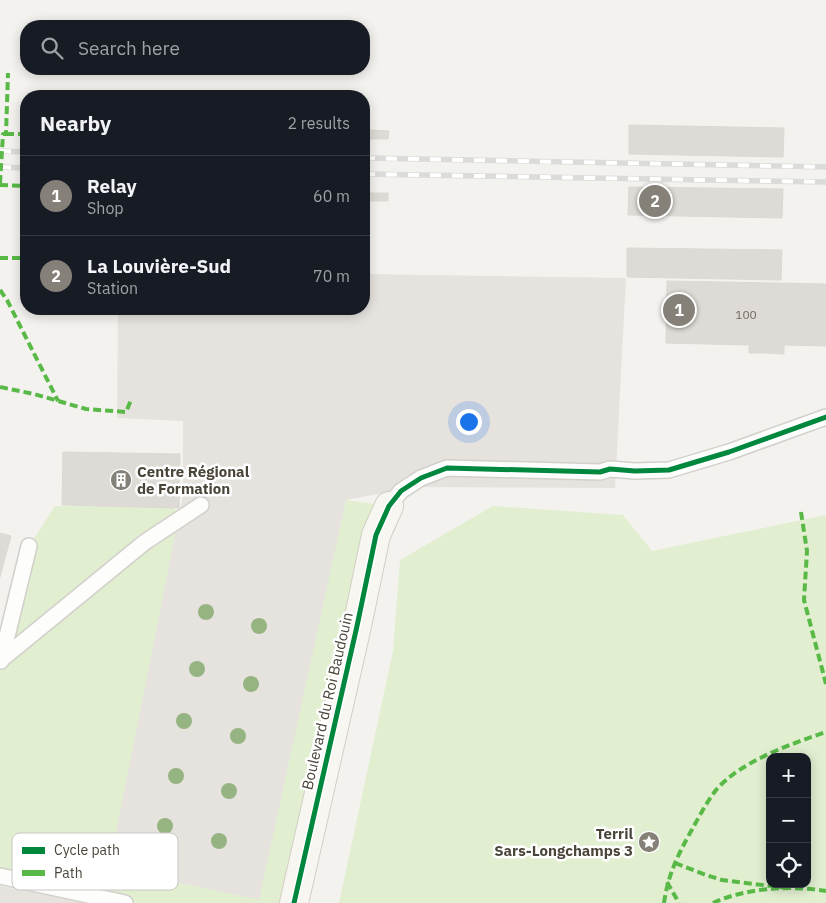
<!DOCTYPE html>
<html lang="en">
<head>
<meta charset="utf-8">
<style>
  body { margin:0; font-family:"IBM Plex Sans",sans-serif; background:#242831; color:#f1f3f6 }
  .controls { position:absolute; right:15px; bottom:15px; display:grid; overflow:hidden; border-radius:10px; box-shadow:0 2px 12px #0003 }
  .controls button { width:45px; height:45px; display:grid; place-items:center; padding:0; border:0; border-bottom:1px solid #363941; background:#171b24; color:#f1f3f6; font:25px sans-serif }
  .you { position:absolute; left:468px; top:421px; width:18px; height:18px; margin:-12px; border:4px solid #fff; border-radius:50%; background:#1a73e8; box-shadow:0 0 0 8px #1a73e833 }
  .badge { display:grid; place-items:center; width:32px; height:32px; border-radius:50%; background:#868178; color:#fff; font-size:16px; font-weight:700 }
  .pin { position:absolute; translate:-50% -50%; border:2px solid #fff; box-shadow:0 1px 5px #0006 }
  .list { margin:0; padding:0; list-style:none }
  h2 { display:flex; justify-content:space-between; align-items:center; height:65px; margin:0; padding:0 20px; font-size:21px }
  h2 small { font-size:16px; font-weight:400; color:#9ea1a6 }
  .list li { display:grid; grid-template-columns:32px 1fr auto; gap:15px; align-items:center; box-sizing:border-box; height:80px; padding:0 20px; border-top:1px solid #363941 }
  .list b { display:block; font-size:19px; white-space:nowrap }
  .list p { margin:0; font-size:16px; white-space:nowrap; color:#9ea1a6 }
  .list em { font-size:16px; font-style:normal; color:#9ea1a6 }
  .icon { flex:none; width:28px; height:28px; fill:none; stroke:currentColor; stroke-width:2; stroke-linecap:round; stroke-linejoin:round }
  .map { position:relative; flex:none; width:826px; height:903px; overflow:hidden }
  .search { position:absolute; background:#171b24; box-shadow:0 2px 12px #0003; left:20px; top:20px; width:350px; height:55px; display:flex; align-items:center; gap:12px; box-sizing:border-box; padding:0 18px; border-radius:20px; color:#9ea1a6; font-size:19px }
  .panel { position:absolute; background:#171b24; box-shadow:0 2px 12px #0003; left:20px; top:90px; width:350px; height:225px; border-radius:20px }
  .map>svg:first-child { display:block }
  .green { fill:#e1eecf; fill-rule:evenodd }
  .parking { fill:#e6e3df }
  .building { fill:#dedbd6; stroke:#dcd9d4 }
  .lines { fill:none; stroke-linecap:round; stroke-linejoin:round }
  .lane-casing { stroke:#d2d0cb; stroke-width:18 }
  .secondary-casing { stroke:#d3cfc5; stroke-width:30 }
  .lane { stroke:#fdfdfc; stroke-width:15 }
  .secondary { stroke:#f7f6f1; stroke-width:28 }
  .rail-casing { stroke:#dbdbda; stroke-width:5.5 }
  .rail { stroke:#fff; stroke-width:4; stroke-dasharray:11; stroke-linecap:butt }
  .quiet { stroke:#58b947; stroke-width:4; stroke-dasharray:8 4; stroke-linecap:butt }
  .cycleway-casing { stroke:#fff; stroke-width:8 }
  .cycleway { stroke:#00873e; stroke-width:5 }
  .tree { fill:#96b382 }
  .labels { text-anchor:middle; dominant-baseline:central; stroke-width:5; stroke-linejoin:round; paint-order:stroke }
  .number-label { font-size:12px; fill:#706a61 }
  .poi-label { font-size:15px; font-weight:bold; fill:#4b4439; stroke:#fff; text-anchor:start }
  .street-label { font-size:15px; fill:#4b4439; stroke:#fff }
  .key { fill:#fff; stroke:#c9c7c4; stroke-width:1 }
  .key-label { font-size:14px; fill:#4b4439 }
</style>
</head>
<body>
<div class="map">
<svg width="826" height="903" viewBox="0 0 826 903">
  <rect width="100%" height="100%" fill="#f4f2ee"/>
  <!-- green -->
  <g class="green">
    <path d="M346,500L389,506L294,903H125L0,876V666L29,546L55,506L174,507L183,526L339,532Z"/>
    <path d="M493,506L623,515L652,551L826,515V903H339L393,651L400,560ZM770,757H807V884H770Z"/>
  </g>
  <!-- parking -->
  <g class="parking">
    <path d="M364,274L626,278L615,488L416,487L346,500L259,900L109,868L183,495V421L117,418L118,309H364Z"/>
    <path d="M0,886L86,903H0Z"/>
  </g>
  <!-- building -->
  <g class="building">
    <path d="M629,125L784,128L783,157L629,154Z"/>
    <path d="M370,130L389,131L388,139H370Z"/>
    <path d="M629,187L783,189L782,218L628,215Z"/>
    <rect x="369" y="193" width="19" height="8"/>
    <path d="M627,248L782,250L781,280L627,277Z"/>
    <path d="M667,281L826,284V346L784,345V354L767,353H749V345L666,343Z"/>
    <path d="M63,452L180,454L179,508L62,505Z"/>
    <path d="M0,533L11,536L0,577Z"/>
  </g>
  <g class="lines">
    <!-- lane casing -->
    <g class="lane-casing">
      <g id="lane">
        <path d="M389,506L401,491L421,478L447,468L600,472L610,469L635,471L669,470L729,452L826,417"/>
        <path d="M2,659L145,542L201,505"/>
        <path d="M1,661L29,546"/>
        <path d="M0,876L125,903"/>
      </g>
    </g>
    <!-- secondary casing -->
    <g class="secondary-casing">
      <path id="secondary" d="M294,903L357,626L376,535L389,506"/>
    </g>
    <!-- lane -->
    <use href="#lane" class="lane"/>
    <!-- secondary -->
    <use href="#secondary" class="secondary"/>
    <!-- rail casing -->
    <g class="rail-casing">
      <g id="rail">
        <path d="M0,151L26,152"/>
        <path d="M364,158L826,167"/>
        <path d="M0,167L26,168"/>
        <path d="M364,174L826,182"/>
      </g>
    </g>
    <!-- rail -->
    <use href="#rail" class="rail"/>
    <!-- quiet -->
    <g class="quiet">
      <path d="M6,134H26"/>
      <path d="M0,183L3,134H6L8,73"/>
      <path d="M0,185L26,186"/>
      <path d="M0,258H26"/>
      <path d="M0,290L7,300L58,401"/>
      <path d="M0,387L34,394L86,409L126,412L131,400"/>
      <path d="M801,512L807,551L804,600L826,684"/>
      <path d="M675,863L706,875L722,880L787,888"/>
      <path d="M667,882L679,903"/>
      <path d="M664,903C668,875 677,857 690,833C698,819 706,803 716,790C741,761 791,744 826,732"/>
      <path d="M713,903C745,888 791,885 826,891"/>
    </g>
    <!-- cycleway casing -->
    <g class="cycleway-casing">
      <path id="cycleway" d="M294,903L357,626L376,535L389,506L401,491L421,478L447,468L600,472L610,469L635,471L669,470L729,452L826,417"/>
    </g>
    <!-- cycleway -->
    <use href="#cycleway" class="cycleway"/>
  </g>
  <!-- trees -->
  <g class="tree">
    <circle cx="206" cy="612" r="8"/>
    <circle cx="259" cy="626" r="8"/>
    <circle cx="197" cy="669" r="8"/>
    <circle cx="251" cy="684" r="8"/>
    <circle cx="184" cy="721" r="8"/>
    <circle cx="238" cy="736" r="8"/>
    <circle cx="176" cy="776" r="8"/>
    <circle cx="229" cy="791" r="8"/>
    <circle cx="165" cy="826" r="8"/>
    <circle cx="219" cy="841" r="8"/>
  </g>
  <!-- icons -->
  <defs>
    <g id="building-disc" transform="scale(1.125)"><circle r="9.5" fill="#868178" stroke="#fff"/><path d="M-4-6H4V6H1V3H-1V6H-4ZM-2.5-4.3h1.7v1.8h-1.7ZM.8-4.3h1.7v1.8H.8ZM-2.5-1h1.7V.8h-1.7ZM.8-1h1.7V.8H.8Z" fill="#fff"/></g>
    <g id="sight-disc" transform="scale(1.125)"><circle r="9.5" fill="#868178" stroke="#fff"/><path d="M0-6L1.8-2.2L6-1.7L2.9 1.2L3.7 5.4L0 3.3L-3.7 5.4L-2.9 1.2L-6-1.7L-1.8-2.2Z" fill="#fff"/></g>
  </defs>
  <g fill-rule="evenodd">
    <use href="#building-disc" x="121" y="480"/>
    <use href="#sight-disc" x="649" y="842"/>
  </g>
  <g class="labels">
    <!-- number labels -->
    <g class="number-label">
      <text x="746" y="314">100</text>
    </g>
    <!-- poi labels -->
    <g class="poi-label">
      <text x="137" y="471">Centre Régional<tspan x="137" dy="17">de Formation</tspan></text>
      <text x="633" y="833" text-anchor="end">Terril<tspan x="633" dy="17">Sars-Longchamps 3</tspan></text>
    </g>
    <!-- street labels -->
    <g class="street-label">
      <text transform="translate(327 701) rotate(-77)">Boulevard du Roi Baudouin</text>
    </g>
  </g>
  <!-- legend -->
  <rect x="12" y="833" width="166" height="57" rx="8" class="key"/>
  <rect x="22" y="847" width="23" height="7" fill="#00873e"/>
  <rect x="22" y="870" width="23" height="6" fill="#58b947"/>
  <g class="key-label">
    <text x="54" y="855">Cycle path</text>
    <text x="54" y="878">Path</text>
  </g>
</svg>
<div class="controls">
<button>+</button>
<button>−</button>
<button><svg class="icon" aria-label="locate" viewBox="0 0 24 24"><circle cx="12" cy="12" r="6"/><path d="M12 2v4M12 18v4M2 12h4M18 12h4"/></svg></button>
</div>
<div class="you"></div>
<div class="pin badge" style="left:679px;top:310px">1</div>
<div class="pin badge" style="left:655px;top:201px">2</div>
<div class="search"><svg class="icon" aria-label="search" viewBox="0 0 24 24"><circle cx="10" cy="10" r="6"/><path d="M15 15l6 6"/></svg>Search here</div>
<section class="panel">
<h2>Nearby<small>2 results</small></h2>
<ul class="list">
<li><span class="badge">1</span><div><b>Relay</b><p>Shop</p></div><em>60 m</em></li>
<li><span class="badge">2</span><div><b>La Louvière-Sud</b><p>Station</p></div><em>70 m</em></li>
</ul>
</section>
</div>
</body>
</html>
